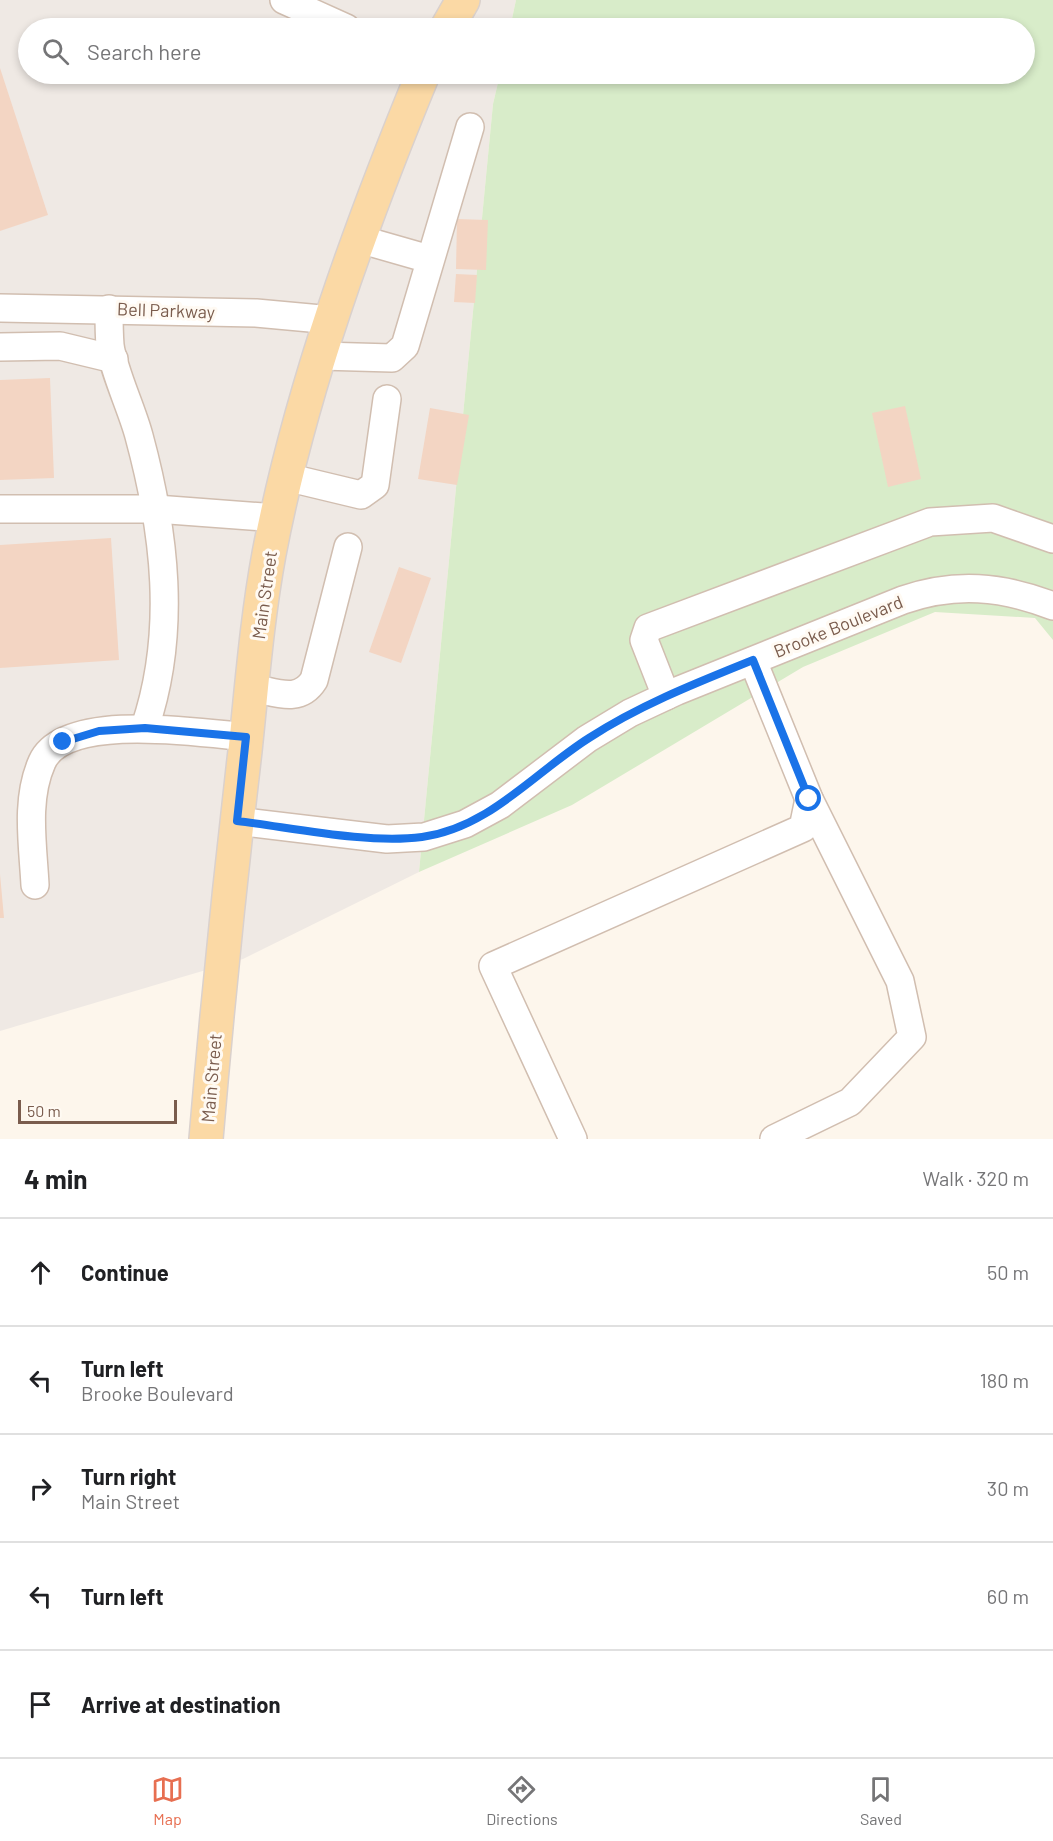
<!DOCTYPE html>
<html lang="en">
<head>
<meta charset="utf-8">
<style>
  body { margin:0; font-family:Barlow,sans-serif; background:#f6f6f6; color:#202124 }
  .scale { position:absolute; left:18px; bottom:15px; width:159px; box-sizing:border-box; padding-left:6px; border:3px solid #7a5c4d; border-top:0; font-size:16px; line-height:21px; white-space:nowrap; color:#7a5c4d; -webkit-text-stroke:4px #fffaf3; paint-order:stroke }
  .stop { position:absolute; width:18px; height:18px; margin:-14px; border:4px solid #1a73e8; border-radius:50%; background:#fff }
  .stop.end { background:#1a73e8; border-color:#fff; box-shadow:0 2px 6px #0008 }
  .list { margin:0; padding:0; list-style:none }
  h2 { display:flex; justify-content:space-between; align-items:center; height:78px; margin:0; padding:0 24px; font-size:26px }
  h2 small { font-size:20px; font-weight:400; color:#757577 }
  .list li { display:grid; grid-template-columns:39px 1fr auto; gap:18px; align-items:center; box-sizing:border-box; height:108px; padding:0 24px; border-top:2px solid #e0e0e0 }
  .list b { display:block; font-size:22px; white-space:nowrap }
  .list p { margin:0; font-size:20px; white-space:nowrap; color:#757577 }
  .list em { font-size:20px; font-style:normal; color:#757577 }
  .icon { flex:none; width:33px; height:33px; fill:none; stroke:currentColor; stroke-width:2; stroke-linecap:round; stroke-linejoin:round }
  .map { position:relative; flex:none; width:1053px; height:1139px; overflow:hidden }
  .search { position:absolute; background:#fff; box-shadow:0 3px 9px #0003; left:18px; right:18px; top:18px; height:66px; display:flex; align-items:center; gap:15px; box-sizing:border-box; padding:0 21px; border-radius:33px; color:#757577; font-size:22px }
  .sheet { height:618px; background:#fff }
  nav { display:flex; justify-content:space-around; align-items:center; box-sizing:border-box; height:84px; border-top:2px solid #e0e0e0; background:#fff; font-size:16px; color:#757577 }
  nav a { display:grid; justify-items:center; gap:3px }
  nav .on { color:#e76f51 }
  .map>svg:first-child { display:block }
  .industrial { fill:#efe9e4 }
  .green { fill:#d8ecc9 }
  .building { fill:#f3d5c3 }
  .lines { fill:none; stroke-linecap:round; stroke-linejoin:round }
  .minor-casing { stroke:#d1beb0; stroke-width:30 }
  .major-casing { stroke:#dad1cd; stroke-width:36 }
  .minor { stroke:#fff; stroke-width:27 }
  .major { stroke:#fbd9a5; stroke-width:33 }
  .route { stroke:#1a73e8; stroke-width:8 }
  .labels { text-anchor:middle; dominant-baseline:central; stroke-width:6; stroke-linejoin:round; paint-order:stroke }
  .street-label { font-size:18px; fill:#7a5c4d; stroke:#fffaf3 }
</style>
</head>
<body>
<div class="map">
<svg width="1053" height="1139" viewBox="0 0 1053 1139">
  <rect width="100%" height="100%" fill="#fdf6ec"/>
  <!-- industrial -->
  <path class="industrial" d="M0,0H516L510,28H28V74H500L493,104L419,872L243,959L0,1031Z"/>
  <!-- green -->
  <path class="green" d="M516,0H1053V640L1035,618L935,612L803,667L572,805L419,872L493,104L500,74H1024V28H510Z"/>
  <!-- building -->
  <g class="building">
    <path d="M0,68L48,215L0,231Z"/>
    <path d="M457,219L488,220L486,270L456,269Z"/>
    <path d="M456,274L477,275L475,303L454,302Z"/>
    <path d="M50,378L54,478L0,480V380Z"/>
    <path d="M905,406L921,479L888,487L872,413Z"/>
    <path d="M430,408L469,415L457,485L418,479Z"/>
    <path d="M111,538L119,660L0,668V545Z"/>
    <path d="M399,567L431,578L401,663L369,652Z"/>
    <path d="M0,874L4,918H0Z"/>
  </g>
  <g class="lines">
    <!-- minor casing -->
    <g class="minor-casing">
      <g id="minor">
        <path d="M284,0L346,28"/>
        <path d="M359,239L429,259"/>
        <path d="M0,308L256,313L332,320"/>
        <path d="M109,309C109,321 109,333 110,345C113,370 132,409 139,436C165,532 177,632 145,727"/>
        <path d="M0,347L60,346L114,359"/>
        <path d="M321,356L392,358L405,346L470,127"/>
        <path d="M286,477L361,495L375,485L387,399"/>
        <path d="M0,509H156L277,518"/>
        <path d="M753,661L809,799L900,981L912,1037L850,1102L774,1139"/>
        <path d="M252,688C276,692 299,704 314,680L348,547"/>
        <path d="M666,696L644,640L648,628L930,522L993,518L1053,539"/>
        <path d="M237,821L387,839L424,837L465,824L500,805L587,739L630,713L677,691L903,600C955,582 1002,586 1053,606"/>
        <path d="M35,885C33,845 25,800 42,762C65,711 202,733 247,737"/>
        <path d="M573,1139L493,966L803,828L809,799"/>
      </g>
    </g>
    <!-- major casing -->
    <g class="major-casing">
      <g id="major">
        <path d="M447,28L463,0"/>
        <path d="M206,1139C217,1009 230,880 245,751C252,685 257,619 269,554C300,391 360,227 423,74"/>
      </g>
    </g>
    <!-- minor -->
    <use href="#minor" class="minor"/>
    <!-- major -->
    <use href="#major" class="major"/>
  </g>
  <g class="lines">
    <!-- route -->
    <path class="route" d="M63,742L99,731L145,728L246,737L237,821C294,828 367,844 422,837C489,828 535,772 589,738C640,705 696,683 753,660L809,799"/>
  </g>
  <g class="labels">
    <!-- street labels -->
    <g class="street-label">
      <text transform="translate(166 310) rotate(2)">Bell Parkway</text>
      <text transform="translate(264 595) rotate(-82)">Main Street</text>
      <text transform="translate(838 626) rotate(-22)">Brooke Boulevard</text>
      <text transform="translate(211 1078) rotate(-85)">Main Street</text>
    </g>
  </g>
</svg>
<div class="scale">50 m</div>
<div class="stop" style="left:809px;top:799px"></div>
<div class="stop end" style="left:63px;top:742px"></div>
<div class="search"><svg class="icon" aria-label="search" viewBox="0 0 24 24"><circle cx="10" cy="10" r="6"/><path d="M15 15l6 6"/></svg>Search here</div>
</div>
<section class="sheet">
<h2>4 min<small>Walk · 320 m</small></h2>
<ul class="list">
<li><svg class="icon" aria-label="ahead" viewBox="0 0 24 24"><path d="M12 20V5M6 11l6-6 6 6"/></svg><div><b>Continue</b></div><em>50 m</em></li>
<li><svg class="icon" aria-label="left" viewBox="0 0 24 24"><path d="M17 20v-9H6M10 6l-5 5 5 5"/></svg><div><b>Turn left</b><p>Brooke Boulevard</p></div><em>180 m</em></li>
<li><svg class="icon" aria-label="right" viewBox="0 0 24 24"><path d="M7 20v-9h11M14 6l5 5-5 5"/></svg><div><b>Turn right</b><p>Main Street</p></div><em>30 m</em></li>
<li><svg class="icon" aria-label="left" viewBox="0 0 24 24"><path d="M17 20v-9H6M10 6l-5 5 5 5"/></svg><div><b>Turn left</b></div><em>60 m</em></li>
<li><svg class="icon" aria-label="arrive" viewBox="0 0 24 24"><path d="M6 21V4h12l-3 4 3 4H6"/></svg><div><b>Arrive at destination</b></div></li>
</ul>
</section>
<nav>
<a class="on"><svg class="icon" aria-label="map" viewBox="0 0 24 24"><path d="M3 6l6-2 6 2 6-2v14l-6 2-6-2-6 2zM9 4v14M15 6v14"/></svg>Map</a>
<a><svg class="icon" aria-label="directions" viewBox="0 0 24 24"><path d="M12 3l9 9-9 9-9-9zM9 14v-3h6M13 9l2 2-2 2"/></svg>Directions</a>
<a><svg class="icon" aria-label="saved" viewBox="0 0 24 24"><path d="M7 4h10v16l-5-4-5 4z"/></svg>Saved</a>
</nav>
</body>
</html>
